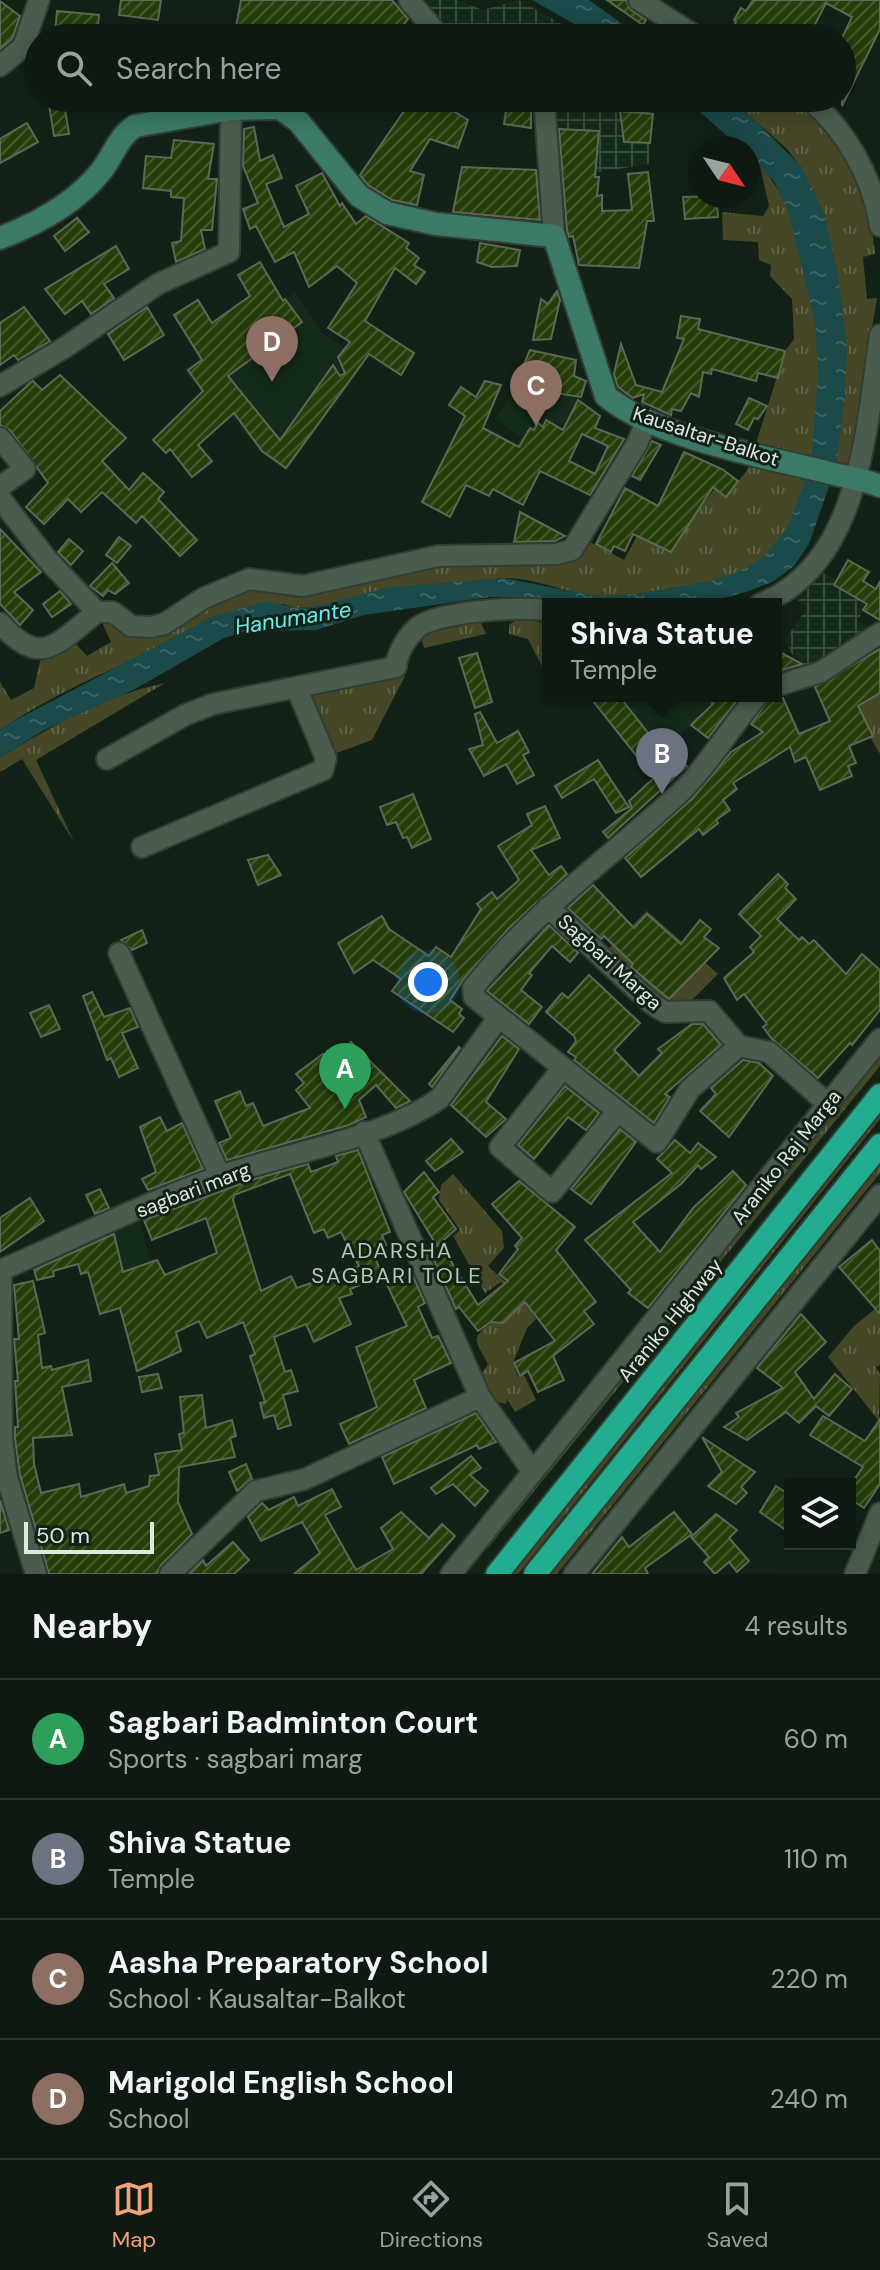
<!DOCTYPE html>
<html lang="en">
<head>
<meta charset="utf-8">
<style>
  body { margin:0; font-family:"DM Sans",sans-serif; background:#17231a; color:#f1f3f6 }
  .controls { position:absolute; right:24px; bottom:24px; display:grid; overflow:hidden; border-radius:0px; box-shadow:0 4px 20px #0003 }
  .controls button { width:72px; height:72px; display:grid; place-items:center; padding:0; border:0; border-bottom:2px solid #2e3831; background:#0e1a11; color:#f1f3f6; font:40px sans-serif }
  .compass { position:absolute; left:688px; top:136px; width:72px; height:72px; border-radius:50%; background:#0e1a11; box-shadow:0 4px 20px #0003; rotate:125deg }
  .scale { position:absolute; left:24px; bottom:20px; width:130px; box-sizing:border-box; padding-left:8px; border:4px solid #dee9e1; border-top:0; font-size:22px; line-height:28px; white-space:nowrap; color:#dee9e1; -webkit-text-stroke:6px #122217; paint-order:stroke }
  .you { position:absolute; left:428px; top:982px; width:28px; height:28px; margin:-20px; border:6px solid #fff; border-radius:50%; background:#1a73e8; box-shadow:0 0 0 12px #1a73e833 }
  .badge { display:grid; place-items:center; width:52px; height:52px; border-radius:50%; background:#f0a279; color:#fff; font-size:26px; font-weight:700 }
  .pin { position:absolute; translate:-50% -66px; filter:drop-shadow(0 2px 4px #0008) }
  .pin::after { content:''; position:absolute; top:42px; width:28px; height:24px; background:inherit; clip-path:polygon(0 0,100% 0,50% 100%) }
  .popup { position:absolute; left:542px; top:598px; width:240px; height:104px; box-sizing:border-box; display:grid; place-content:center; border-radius:0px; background:#0e1a11; filter:drop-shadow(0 2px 6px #0005); font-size:26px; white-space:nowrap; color:#9ba19f }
  .popup b { font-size:30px; color:#f1f3f6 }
  .popup::after { content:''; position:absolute; left:50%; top:100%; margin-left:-16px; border:16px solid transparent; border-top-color:#0e1a11 }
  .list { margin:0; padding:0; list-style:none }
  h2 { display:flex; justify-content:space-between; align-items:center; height:104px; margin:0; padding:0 32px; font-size:34px }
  h2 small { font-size:26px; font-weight:400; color:#9ba19f }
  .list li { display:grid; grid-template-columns:52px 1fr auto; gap:24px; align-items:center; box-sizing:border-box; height:120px; padding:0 32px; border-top:2px solid #2e3831 }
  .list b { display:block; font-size:30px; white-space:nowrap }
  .list p { margin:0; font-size:26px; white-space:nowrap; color:#9ba19f }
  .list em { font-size:26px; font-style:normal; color:#9ba19f }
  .icon { flex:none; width:44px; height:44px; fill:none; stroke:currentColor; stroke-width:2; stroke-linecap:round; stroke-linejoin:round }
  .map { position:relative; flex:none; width:880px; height:1574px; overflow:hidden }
  .search { position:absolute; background:#0e1a11; box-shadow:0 4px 20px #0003; left:24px; right:24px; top:24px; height:88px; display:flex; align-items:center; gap:20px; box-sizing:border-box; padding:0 28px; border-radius:44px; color:#9ba19f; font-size:30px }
  .sheet { height:584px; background:#0e1a11 }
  nav { display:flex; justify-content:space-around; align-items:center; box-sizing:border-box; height:112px; border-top:2px solid #2e3831; background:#0e1a11; font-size:22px; color:#9ba19f }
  nav a { display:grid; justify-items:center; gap:4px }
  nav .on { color:#f0a279 }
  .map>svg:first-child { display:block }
  .built { fill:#142b1b }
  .industrial { fill:url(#industrial-grid) }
  .grass { fill:url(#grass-tufts) }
  .garden { fill:#454726 }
  .water { fill:url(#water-ripples) }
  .building { fill:url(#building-hatch); stroke:#5d6856; stroke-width:2; fill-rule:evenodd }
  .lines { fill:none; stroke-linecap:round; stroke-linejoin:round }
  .minor-casing { stroke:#323d34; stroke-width:24 }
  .secondary-casing { stroke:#323d34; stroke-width:26 }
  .trunk-casing { stroke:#323d34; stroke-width:26 }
  .minor { stroke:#495c4e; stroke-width:20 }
  .secondary { stroke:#3b7a67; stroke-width:22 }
  .trunk { stroke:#22ac90; stroke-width:22 }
  .labels { text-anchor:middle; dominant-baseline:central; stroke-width:6; stroke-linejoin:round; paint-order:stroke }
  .street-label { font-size:20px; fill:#dee9e1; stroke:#122217 }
  .water-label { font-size:22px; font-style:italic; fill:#6becec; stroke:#122217 }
  .neighbourhood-label { font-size:22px; letter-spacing:2px; fill:#b4caba; stroke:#122217 }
</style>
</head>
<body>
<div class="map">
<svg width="880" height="1574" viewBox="0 0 880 1574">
  <defs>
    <pattern id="industrial-grid" width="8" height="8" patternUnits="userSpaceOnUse" patternTransform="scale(2)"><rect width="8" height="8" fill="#142b1b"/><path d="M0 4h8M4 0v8" fill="none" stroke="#364a3c"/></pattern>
    <pattern id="grass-tufts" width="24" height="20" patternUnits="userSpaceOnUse" patternTransform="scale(2)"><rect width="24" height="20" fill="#454726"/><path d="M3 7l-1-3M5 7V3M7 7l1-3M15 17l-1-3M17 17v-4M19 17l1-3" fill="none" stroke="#5f6245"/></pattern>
    <pattern id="water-ripples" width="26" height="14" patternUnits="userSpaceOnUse" patternTransform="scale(2)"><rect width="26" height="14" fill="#1b4a4a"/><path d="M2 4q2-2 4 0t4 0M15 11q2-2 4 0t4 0" fill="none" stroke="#3c6464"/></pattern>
    <pattern id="building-hatch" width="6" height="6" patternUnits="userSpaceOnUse" patternTransform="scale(2)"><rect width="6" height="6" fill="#253e09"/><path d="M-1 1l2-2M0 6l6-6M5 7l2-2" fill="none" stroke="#445a2d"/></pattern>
  </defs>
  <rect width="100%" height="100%" fill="#122217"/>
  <!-- built -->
  <g class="built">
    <path d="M295,292L324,334L366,362L286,472L260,452L215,397L203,395L183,370Z"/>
    <path d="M513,390L575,397L586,406L571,421L548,467L513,449L521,437L495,420Z"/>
    <path d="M589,696H750L730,720L710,707L646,768Z"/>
    <path d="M137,1215L160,1288L102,1274L93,1237Z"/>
  </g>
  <!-- industrial -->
  <g class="industrial">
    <path d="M419,0H457L483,10L519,0L586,38H449Z"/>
    <path d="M550,98H651L649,164L556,179Z"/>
    <path d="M820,571L837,580L867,604L858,620L868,628L814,672L792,654L785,640L807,608L798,601Z"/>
  </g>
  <!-- grass -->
  <g class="grass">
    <path d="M745,98H795L811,110L849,159L870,212L875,254L863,257L867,299L877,298L848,470L836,466L847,350L824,214L801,167L786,148L739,107Z"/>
    <path d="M760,166C804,211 819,316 818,378C817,436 811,517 763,558C738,579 702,583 672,588C649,592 623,598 600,597C568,594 537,578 505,578C482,579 457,584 433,588C393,593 353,598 314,607L295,608L283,604C185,639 87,672 0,730V682L11,700L34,688L42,653L71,639L87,656L111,642L99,616L129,631L245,585H323L588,541L624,560L637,536L655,542L691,521L715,488L726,497L748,469L785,351L794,339L792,299L770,276L771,265L759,260L758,242L723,240L722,212L763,216L769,206Z"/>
    <path d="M519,618L548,624V678L528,639L509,634V625Z"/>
    <path d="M480,621L486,634L424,648L420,635Z"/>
    <path d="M405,676L372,740L334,754L309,696Z"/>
    <path d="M165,683L36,760L74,842L22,759L0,772V758C51,726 106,695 165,683Z"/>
    <path d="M880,693V754L854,710Z"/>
    <path d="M880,1052V1066L487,1549L504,1516Z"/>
    <path d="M880,1110V1119L518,1574H507Z"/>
    <path d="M880,1160V1173L557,1574H548Z"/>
    <path d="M453,1174L502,1231L504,1248L488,1266L522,1297L536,1319L527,1328L513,1363L518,1377L524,1375L536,1400L515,1412L507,1399L506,1404L493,1401L481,1375L488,1364C475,1339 468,1339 496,1320L503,1324L523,1305L501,1282L485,1293L453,1236L460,1230L439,1200L441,1185Z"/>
    <path d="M875,1309L880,1316V1365L876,1367L880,1374L879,1421L828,1357L854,1326Z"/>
  </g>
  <!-- garden -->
  <path class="garden" d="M647,911L718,974L689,1003L665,1005L605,952Z"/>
  <!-- water -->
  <g class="water">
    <path d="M532,0H589L642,38H599Z"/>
    <path d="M684,98H726L752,118L802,167L824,214L838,274L847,350L845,396L836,466L809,544L794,566L774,581L749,591L703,604H559L524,597H489L364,615L316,630L247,631L224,638L135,689L44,730L0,758V730L14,721L212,617L266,601L295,608L314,607L390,587L504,578L601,597L636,594L708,582L738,572L763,558L788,526L803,486L812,453L818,373L815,323L789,213L774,181L748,155V148H741Z"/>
  </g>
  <!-- building -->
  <g class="building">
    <path d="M121,0H161L158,20L119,15Z"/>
    <path d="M241,0H392L408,19L393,38H234Z"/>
    <path d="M607,0H626L631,10L646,20L643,25Z"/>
    <path d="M753,0H880V29L842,106V38L852,17L826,3L808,38H739L730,33L736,22L734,20L741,8L746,11Z"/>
    <path d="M0,1L20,16L12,39L0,49Z"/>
    <path d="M57,11L99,15L97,37L55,34Z"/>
    <path d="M413,98H432L468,120L458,148L430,139L410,171L424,175L417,205L392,200L368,185L360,175Z"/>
    <path d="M508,98H531V128L504,124Z"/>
    <path d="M64,103L69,134L54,136L49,105Z"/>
    <path d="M620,111L653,114L650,143L624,142Z"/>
    <path d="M27,123L38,142L0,163V139Z"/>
    <path d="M254,127L260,161L273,155L282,178L266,184L284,227L309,214L296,186L322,173L340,206L342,203L356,224L366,216L409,243L406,248L419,258L414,265L425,272L416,284L395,268L365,321L414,353L401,375L369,354L286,468L262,451L234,413L198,445L212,461L192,477L170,449L166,453L153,440L203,391L188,370L202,360L174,315L198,300L212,323L250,296L238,275L260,262L283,301L285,299L302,322L228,376L280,440L333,365L340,376L345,373L338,357L350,342L328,328L357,283L337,266L309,287L294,252L275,262L256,226L250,229L243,209L258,203L243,166L244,129Z"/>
    <path d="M559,129L599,131L595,177H599L597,196L602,195V211L632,210L628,174L648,172L654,221H647L639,268L579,265L573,236L569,237L567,230Z"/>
    <path d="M174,140L214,144L208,179H217L212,230H201L205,249L176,262L172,243L181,241L184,198L171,197V191L143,188L146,156L171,158Z"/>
    <path d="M462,167L536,170L540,220L453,212Z"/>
    <path d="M716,196L718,217L685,219L683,197Z"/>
    <path d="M77,218L89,232L65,251L54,236Z"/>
    <path d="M480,243L520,250L517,266L492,267L477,262Z"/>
    <path d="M116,246L129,269L104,284L114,298L91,314L82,301L65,314L45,289Z"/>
    <path d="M557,291L560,300L551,339L533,340L541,299L548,304Z"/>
    <path d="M24,307L50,341L18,360L14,355L0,365V323Z"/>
    <path d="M147,307L164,335L124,360L108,334Z"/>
    <path d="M681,316L700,319L698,329L785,351L778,378L758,373L756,381L712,369L711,374L703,372L699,397L691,393L681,411L672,409L671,415L642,402L644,394L633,398L618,387L614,374L621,344L636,385L662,392L684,339L677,338Z"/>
    <path d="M530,350L576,360L574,376L586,381L581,397L535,390L516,383Z"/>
    <path d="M60,375L126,438L102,461L129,490L143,473L164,492L158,499L197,540L180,556L142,516L136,523L102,492L81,512L68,499L44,524L26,507L48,483L10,430L0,425V411L30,383L33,381L42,390Z"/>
    <path d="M485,381L501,385L483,428L519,447L530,428L534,430L538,423L543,427L546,420L563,430L578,400L600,416L595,428L624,439L590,495L540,471L523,505L493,489L489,496L466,485L450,517L422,502L465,416L449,405L461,387L476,397ZM582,434L608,446L595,474L569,461Z"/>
    <path d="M749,398L767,406L758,419L754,418L748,430L736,424Z"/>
    <path d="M652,441L661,445L640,480L632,476Z"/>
    <path d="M684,452L722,469L738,481L726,497L713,487L671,552L633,534L625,551L614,546L611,552L596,544L625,488L658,506Z"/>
    <path d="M520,512L565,536L555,541L514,542Z"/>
    <path d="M0,529L41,572L14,592L33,610L20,625L0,604Z"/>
    <path d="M119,537L131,546L117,563L106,555Z"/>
    <path d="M69,539L83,551L71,565L58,552Z"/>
    <path d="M848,560L869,572L863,581L876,589L880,581V620L863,610L867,604L834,585Z"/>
    <path d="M112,563L129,583L115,594L108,590L103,596L90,586Z"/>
    <path d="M60,591L71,604L52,617L43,604Z"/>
    <path d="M880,649V693L858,706L873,736L849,746L856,763L848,766L852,776L820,790L806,757L795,762L790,747L733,783L737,789L723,800L730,810L716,820L718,823L703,835L699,829L641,877L625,858L693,798L731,752L763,732L751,724L770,697L783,698L799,734L830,721L815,687Z"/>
    <path d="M776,650L802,664L776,672Z"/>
    <path d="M477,653L492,702L475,708L459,658Z"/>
    <path d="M589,696H619L671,762L676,756L687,766L608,838L603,832L632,808L629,801L654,778Z"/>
    <path d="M707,696H740L708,738L691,725L713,704Z"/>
    <path d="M480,712L497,743L518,731L529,752L523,755L534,775L517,784L506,764L484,776L469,749L483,745L475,714Z"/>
    <path d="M598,760L605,771L629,807L616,813L594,779L562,798L555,786Z"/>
    <path d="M413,794L431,839L412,848L407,837L403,838L396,822L387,825L380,807Z"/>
    <path d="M545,806L560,838L531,850L549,875L561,866L567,874L509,928L463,980L450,1000L462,1009L459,1014L464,1018L453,1032L392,991L401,979L373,960L354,973L338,943L382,916L389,929L429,956L436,947L451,957L481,909L477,904L492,892L497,899L519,880L498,846L532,825L527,814Z"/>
    <path d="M268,855L281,875L258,885L248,860Z"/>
    <path d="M778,874L788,884L785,888L796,899L777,919L799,940L802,937L809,944L814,940L846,974L862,954L880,970V1010L852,1045L850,1043L818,1078L772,1039L763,1027L767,1024L744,994L737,1000L724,978L754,952L750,947L761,936L739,914Z"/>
    <path d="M593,885L634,928L647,914L681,944L700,920L711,929L704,937L719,948L669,999L631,967L633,964L604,936L601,939L568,908Z"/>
    <path d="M549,925L578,953L570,962L552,946L529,973L532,975L521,990L542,1007L529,1024L487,991Z"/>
    <path d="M142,930L147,943L132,950L121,940Z"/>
    <path d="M589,975L640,1023L614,1050L639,1076L662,1053L658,1049L692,1024H703L721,1045L665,1094L670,1097L654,1123L574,1060L576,1057L568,1052L576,1041L574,1036L546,1012L562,993L568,998Z"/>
    <path d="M92,992L104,1017L130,1008L138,1027L122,1033L138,1068L119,1077L111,1058L107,1060L83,996Z"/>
    <path d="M49,1005L60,1029L41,1037L30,1013Z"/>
    <path d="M502,1036L519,1049L486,1102L506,1119L486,1137L451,1105Z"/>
    <path d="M351,1042L410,1101L396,1108L376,1085L359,1100L366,1117L349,1125L227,1160L219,1143L231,1138L215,1101L240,1091L246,1106L253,1103L263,1126L310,1108L296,1090L304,1083L296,1074L323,1054L330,1063Z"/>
    <path d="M459,1047L460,1048L432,1087L429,1084Z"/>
    <path d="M743,1060L759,1063L773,1076L729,1137L700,1111L716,1094L711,1088Z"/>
    <path d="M565,1086L599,1113L586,1130L568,1117L534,1159L518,1145Z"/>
    <path d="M160,1117L167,1131L182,1123L203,1169L148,1190L142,1179L156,1172L140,1127Z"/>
    <path d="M620,1129L636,1142L591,1204L571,1189Z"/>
    <path d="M451,1139L463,1152L435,1171L426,1161Z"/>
    <path d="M675,1140L690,1153L698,1143L716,1157L701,1169L698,1165L681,1184L633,1222L660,1252L694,1207L733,1171L746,1185L648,1308L628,1293L631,1290L585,1240L672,1173L657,1159Z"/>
    <path d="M358,1150L390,1232L382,1235L386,1245L373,1251L382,1276L350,1289L352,1294L339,1298L351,1324L314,1342L306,1324L274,1337L285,1372L291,1370L298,1391L283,1395L291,1425L278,1429L274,1415L264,1418L260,1403L265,1402L250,1356L255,1354L243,1322L207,1338L199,1321L176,1332L181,1351L137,1371L120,1308L100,1314L88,1272L81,1274L78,1264L53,1271L54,1276L37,1280L34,1270L114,1234L123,1272L157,1260L165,1275L217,1253L206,1218L152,1240L144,1220L251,1180L308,1164L311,1172L338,1162L336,1156ZM290,1174L314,1233L324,1229L328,1238L341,1232L359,1266L297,1288L291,1276L261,1291L233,1200L234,1195Z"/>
    <path d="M424,1172L439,1192L433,1197L456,1229L437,1246L404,1192Z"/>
    <path d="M519,1181L575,1227L556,1250L596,1302L584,1311L594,1324L553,1356L564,1380L538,1392L528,1371L520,1376L514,1363L555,1341L525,1302L503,1323L491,1322L478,1331L459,1307L456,1309L434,1260L446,1253L478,1305L508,1281L499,1274L518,1249L515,1246L522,1238L492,1204Z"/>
    <path d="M100,1189L109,1208L95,1214L86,1195Z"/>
    <path d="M30,1198L44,1221L0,1252V1218Z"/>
    <path d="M872,1240L880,1251V1314L839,1267Z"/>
    <path d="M412,1274L425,1303L418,1307L432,1338L438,1336L451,1363L414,1380L426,1408L349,1444L340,1424L377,1407L356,1347L407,1326L387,1285Z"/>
    <path d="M33,1281L45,1333L38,1335L42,1368L51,1366L52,1370L88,1360L91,1381L62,1387L72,1435L33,1438L34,1464L41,1493L79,1484L81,1497L124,1484L126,1493L149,1486L150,1476L159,1475L155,1454L182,1450L179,1434L184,1433L180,1397L202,1395L206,1428L232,1420L236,1436L230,1438L235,1457L179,1467L178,1502L192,1534L161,1565L157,1574H49L20,1475L15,1439V1427H18L15,1381H18L14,1339H19L14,1285Z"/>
    <path d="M801,1314L826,1342L795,1372L814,1399L835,1374L852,1389L829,1416L816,1406L799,1423L786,1412L747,1440L724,1427L739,1417L736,1413L783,1388L757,1368Z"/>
    <path d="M158,1374L162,1388L142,1392L139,1377Z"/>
    <path d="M476,1413L496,1442L479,1449L477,1445L394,1484L382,1457Z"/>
    <path d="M823,1416L865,1441L880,1419V1484L864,1508L850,1499V1486L863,1467L810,1435Z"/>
    <path d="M702,1437L755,1472L741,1487L747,1493L736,1504L708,1486L722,1472Z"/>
    <path d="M471,1456L481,1468L470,1475L488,1491L475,1506L453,1484L436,1494L431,1488Z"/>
    <path d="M246,1464L252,1479L237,1491L229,1472Z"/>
    <path d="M776,1486L790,1495V1533L760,1512Z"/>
    <path d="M332,1489L341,1507L325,1515L356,1570L393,1549L381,1528L401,1512L429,1538L442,1524L455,1536L421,1574H294L320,1553L302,1522L261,1541L248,1517L262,1503L269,1510L294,1497L298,1506Z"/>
    <path d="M0,1500L9,1530L0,1533Z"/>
    <path d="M674,1512L692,1534L645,1568L648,1574H592L622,1537L629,1547Z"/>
    <path d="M716,1514L737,1530L729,1538L749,1561L737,1572L729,1562L715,1574L704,1562L709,1557L691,1537Z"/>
    <path d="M233,1542L249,1560L234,1574H189L203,1560L206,1566Z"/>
  </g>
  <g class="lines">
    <!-- minor casing -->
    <g class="minor-casing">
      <g id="minor">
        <path d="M409,0L441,38"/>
        <path d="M639,0L699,38"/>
        <path d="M0,66L23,47L39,0"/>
        <path d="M544,98L554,236"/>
        <path d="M808,98C845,129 873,177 880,226"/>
        <path d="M0,386L64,348L158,284L229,252L231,109"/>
        <path d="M0,438L25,469L0,487"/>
        <path d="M0,498L46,558L97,612H113L131,626L151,627L164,624L204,598L249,579L303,586L438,556L557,554L572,550L638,442L646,421"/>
        <path d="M760,604C861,565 866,427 880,335"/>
        <path d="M0,623C42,670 57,643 97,612"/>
        <path d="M776,686L821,672L880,633"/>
        <path d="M107,759L185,715L213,704L396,667C397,653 406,638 417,628C434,612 524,605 548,611"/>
        <path d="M142,847L323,770L326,758L297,689"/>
        <path d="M548,907L652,1004L665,1012L709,1011L739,1046L769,1052L828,1104"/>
        <path d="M119,953L220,1176"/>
        <path d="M499,1017L657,1142L690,1089L739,1046"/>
        <path d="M562,1069L500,1147L552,1192L617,1112"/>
        <path d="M364,1132L480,1397"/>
        <path d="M36,1574L7,1478L2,1440L1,1270C74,1239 146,1202 221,1176C287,1153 385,1138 440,1098L499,1017L474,997L473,988C530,915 604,862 672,800C706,770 728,730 757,696"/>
        <path d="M170,1574L256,1491L305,1479L480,1397L533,1472"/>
        <path d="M451,1574L880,1039"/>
        <path d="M574,1574L880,1195"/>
        <path d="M855,1574L880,1513"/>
      </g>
    </g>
    <!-- secondary casing -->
    <g class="secondary-casing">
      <path id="secondary" d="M0,238C37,224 77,202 102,170C114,154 118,137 135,126L231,109L280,108L299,122L359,196L387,213L436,224L554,236L606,396C657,438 762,456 826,472C844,477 863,479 880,486"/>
    </g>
    <!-- trunk casing -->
    <g class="trunk-casing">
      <g id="trunk">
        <path d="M497,1574L880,1095"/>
        <path d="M535,1574L880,1145"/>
      </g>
    </g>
    <!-- minor -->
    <use href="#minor" class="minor"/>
    <!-- secondary -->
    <use href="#secondary" class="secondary"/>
    <!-- trunk -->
    <use href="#trunk" class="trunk"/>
  </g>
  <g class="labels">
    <!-- street labels -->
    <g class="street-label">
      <text transform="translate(706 436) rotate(18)">Kausaltar-Balkot</text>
      <text transform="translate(610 962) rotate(42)">Sagbari Marga</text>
      <text transform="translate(786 1157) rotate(-52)">Araniko Raj Marga</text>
      <text transform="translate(193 1190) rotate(-21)">sagbari marg</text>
      <text transform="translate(670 1320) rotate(-51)">Araniko Highway</text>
    </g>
    <!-- water labels -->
    <g class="water-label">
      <text transform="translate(293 618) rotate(-9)">Hanumante</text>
    </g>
    <!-- neighbourhood labels -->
    <g class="neighbourhood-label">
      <text x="397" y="1250">ADARSHA<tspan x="397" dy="25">SAGBARI TOLE</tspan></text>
    </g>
  </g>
</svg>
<div class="controls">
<button><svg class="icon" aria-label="layers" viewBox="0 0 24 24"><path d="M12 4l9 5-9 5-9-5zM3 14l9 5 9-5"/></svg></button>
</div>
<svg class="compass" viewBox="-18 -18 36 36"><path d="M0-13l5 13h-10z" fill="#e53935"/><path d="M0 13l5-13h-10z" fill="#9ba19f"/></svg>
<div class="scale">50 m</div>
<div class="you"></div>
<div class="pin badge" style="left:345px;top:1109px;background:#2e9e5b">A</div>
<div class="pin badge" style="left:662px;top:794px;background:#6b7280">B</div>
<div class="popup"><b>Shiva Statue</b>Temple</div>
<div class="pin badge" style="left:536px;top:426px;background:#8d6e63">C</div>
<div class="pin badge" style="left:272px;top:382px;background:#8d6e63">D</div>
<div class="search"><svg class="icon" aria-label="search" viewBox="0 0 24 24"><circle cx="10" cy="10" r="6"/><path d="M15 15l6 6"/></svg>Search here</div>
</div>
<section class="sheet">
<h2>Nearby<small>4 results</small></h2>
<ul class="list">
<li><span class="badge" style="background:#2e9e5b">A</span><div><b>Sagbari Badminton Court</b><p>Sports · sagbari marg</p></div><em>60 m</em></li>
<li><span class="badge" style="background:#6b7280">B</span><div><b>Shiva Statue</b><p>Temple</p></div><em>110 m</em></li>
<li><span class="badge" style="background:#8d6e63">C</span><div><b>Aasha Preparatory School</b><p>School · Kausaltar-Balkot</p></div><em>220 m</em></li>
<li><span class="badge" style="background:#8d6e63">D</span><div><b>Marigold English School</b><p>School</p></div><em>240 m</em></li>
</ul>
</section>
<nav>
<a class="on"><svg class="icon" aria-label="map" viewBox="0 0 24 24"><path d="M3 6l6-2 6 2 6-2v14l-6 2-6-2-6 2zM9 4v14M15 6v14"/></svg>Map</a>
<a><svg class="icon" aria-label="directions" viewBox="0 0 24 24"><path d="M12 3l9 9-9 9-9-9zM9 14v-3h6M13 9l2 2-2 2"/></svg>Directions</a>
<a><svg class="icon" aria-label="saved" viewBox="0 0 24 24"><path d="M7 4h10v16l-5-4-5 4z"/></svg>Saved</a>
</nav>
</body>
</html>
